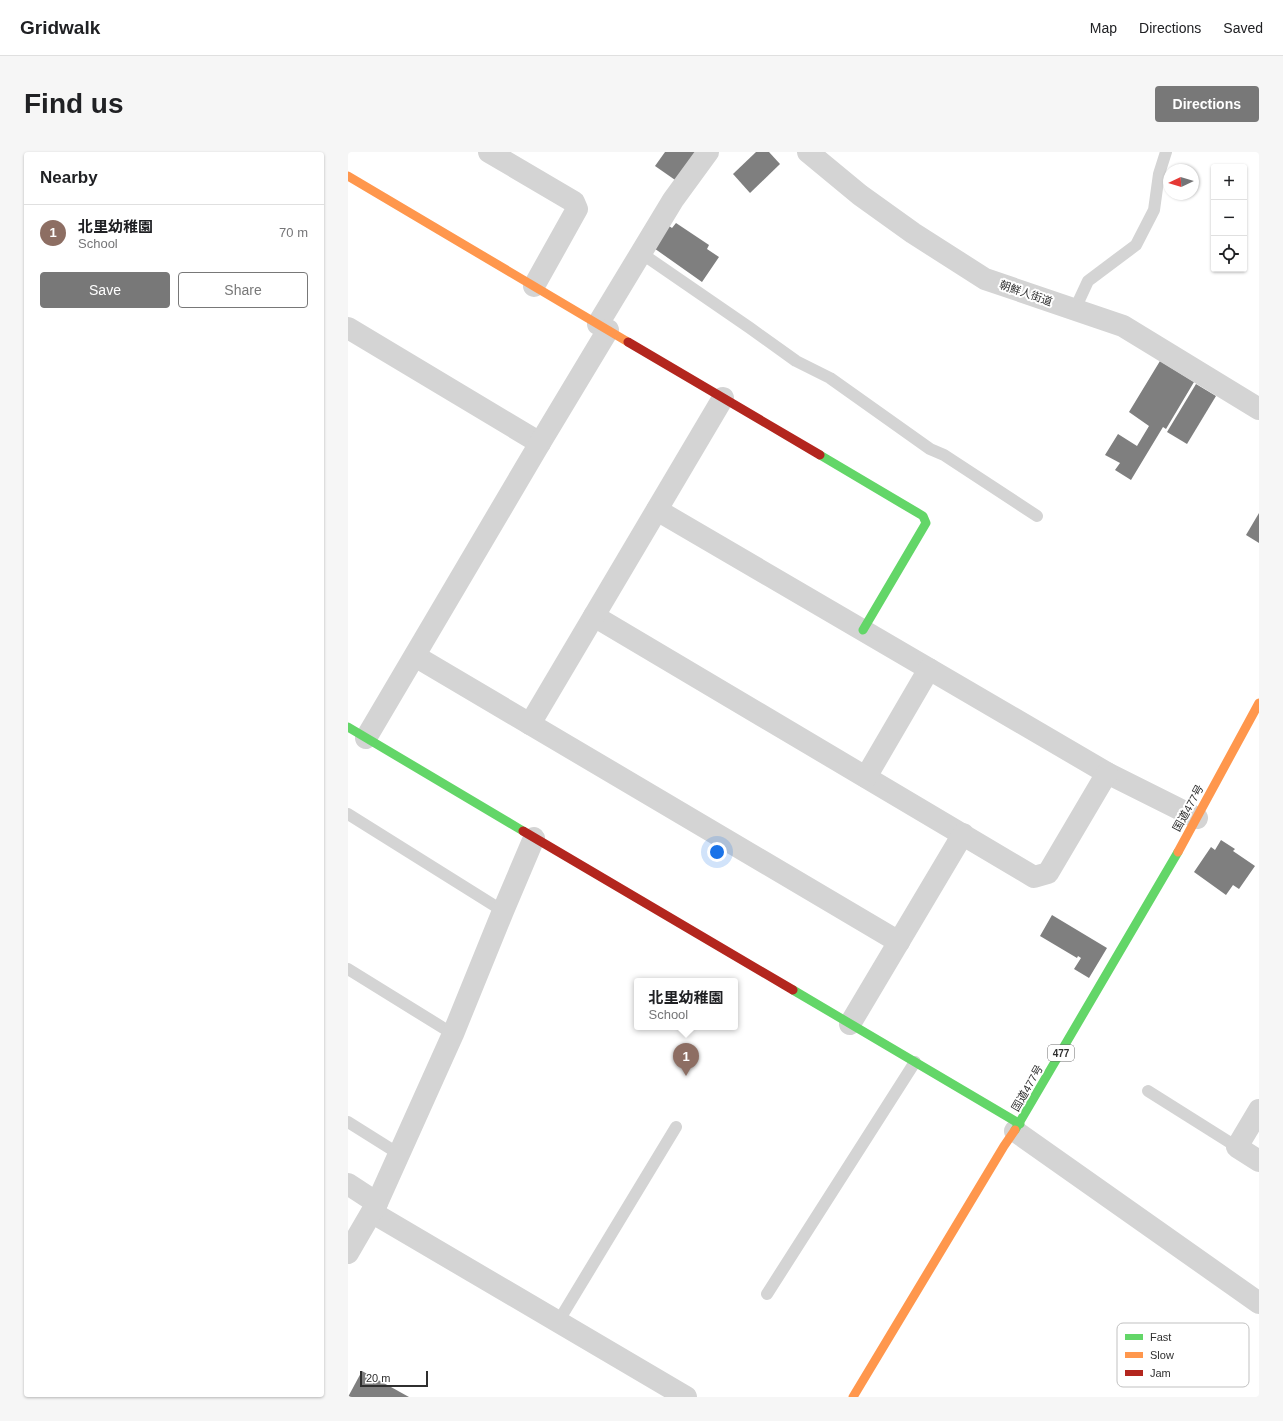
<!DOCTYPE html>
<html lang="en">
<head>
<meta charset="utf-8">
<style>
  body { margin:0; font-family:Arial,"Noto Sans JP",sans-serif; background:#f6f6f6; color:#202124 }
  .controls { position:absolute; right:12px; top:12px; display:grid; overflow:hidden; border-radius:4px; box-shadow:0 1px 3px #0004 }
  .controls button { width:36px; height:36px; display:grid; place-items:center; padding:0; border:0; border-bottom:1px solid #e0e0e0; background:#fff; color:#202124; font:20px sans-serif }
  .compass { position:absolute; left:815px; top:12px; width:36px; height:36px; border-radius:50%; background:#fff; box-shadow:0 1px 3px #0004; rotate:266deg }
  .scale { position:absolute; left:12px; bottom:10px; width:68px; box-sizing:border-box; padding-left:4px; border:2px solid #2f2f2f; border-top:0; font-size:11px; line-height:14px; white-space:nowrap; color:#2f2f2f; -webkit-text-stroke:3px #fff; paint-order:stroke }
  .you { position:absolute; left:369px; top:700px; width:14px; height:14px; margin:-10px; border:3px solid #fff; border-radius:50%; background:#1a73e8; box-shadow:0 0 0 6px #1a73e833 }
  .badge { display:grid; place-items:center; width:26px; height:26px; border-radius:50%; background:#787878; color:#fff; font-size:13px; font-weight:700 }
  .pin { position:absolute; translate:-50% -33px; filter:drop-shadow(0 1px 2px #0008) }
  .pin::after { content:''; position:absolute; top:21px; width:14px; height:12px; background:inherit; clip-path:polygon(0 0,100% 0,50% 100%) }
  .popup { position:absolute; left:286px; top:826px; width:104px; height:52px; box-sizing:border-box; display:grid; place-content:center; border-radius:4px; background:#fff; filter:drop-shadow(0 1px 3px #0005); font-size:13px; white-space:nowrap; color:#757577 }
  .popup b { font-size:15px; color:#202124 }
  .popup::after { content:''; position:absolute; left:50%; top:100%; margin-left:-8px; border:8px solid transparent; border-top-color:#fff }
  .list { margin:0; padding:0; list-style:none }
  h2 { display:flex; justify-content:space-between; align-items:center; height:52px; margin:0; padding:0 16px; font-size:17px }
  h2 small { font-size:13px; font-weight:400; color:#757577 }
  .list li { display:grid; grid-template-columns:26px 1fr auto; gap:12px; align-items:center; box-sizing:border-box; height:56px; padding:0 16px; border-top:1px solid #e0e0e0 }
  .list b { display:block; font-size:15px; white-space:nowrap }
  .list p { margin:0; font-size:13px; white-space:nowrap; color:#757577 }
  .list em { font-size:13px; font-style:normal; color:#757577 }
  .actions { display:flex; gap:8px; padding:12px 16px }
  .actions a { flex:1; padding:9px 0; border:1px solid #787878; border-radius:4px; text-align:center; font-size:14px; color:#787878 }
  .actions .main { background:#787878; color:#fff }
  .icon { flex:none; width:22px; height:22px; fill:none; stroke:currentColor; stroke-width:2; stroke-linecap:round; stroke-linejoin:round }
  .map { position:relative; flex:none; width:911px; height:1245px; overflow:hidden; border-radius:4px }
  header { display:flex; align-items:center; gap:24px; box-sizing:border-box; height:56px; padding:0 20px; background:#fff; border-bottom:1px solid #e0e0e0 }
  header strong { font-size:19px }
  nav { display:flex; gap:22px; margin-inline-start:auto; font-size:14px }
  .intro { display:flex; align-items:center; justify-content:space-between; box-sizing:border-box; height:96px; padding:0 24px }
  h1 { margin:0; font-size:28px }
  .button { padding:10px 18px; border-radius:4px; background:#787878; color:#fff; font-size:14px; font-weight:700 }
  main { display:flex; gap:24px; padding:0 24px }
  aside { flex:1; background:#fff; border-radius:4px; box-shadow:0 1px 3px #0004 }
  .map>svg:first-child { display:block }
  .building { fill:#7f7f7f }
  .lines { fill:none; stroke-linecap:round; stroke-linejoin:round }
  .lane { stroke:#d4d4d4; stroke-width:12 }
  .street { stroke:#d4d4d4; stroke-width:22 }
  .fast { stroke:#63d668; stroke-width:9 }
  .slow { stroke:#ff974d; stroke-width:9 }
  .jam { stroke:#b3261e; stroke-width:9 }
  .labels { text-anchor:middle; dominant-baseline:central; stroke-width:4; stroke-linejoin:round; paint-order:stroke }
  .shield { fill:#fff; stroke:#6d6d6d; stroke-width:1 }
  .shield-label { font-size:10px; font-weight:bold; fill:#2f2f2f }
  .street-label { font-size:11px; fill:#2f2f2f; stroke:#fff }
  .key { fill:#fff; stroke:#c1c1c1; stroke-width:1 }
  .key-label { font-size:11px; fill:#2f2f2f }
</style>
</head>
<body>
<header>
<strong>Gridwalk</strong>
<nav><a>Map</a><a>Directions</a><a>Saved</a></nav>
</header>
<div class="intro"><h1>Find us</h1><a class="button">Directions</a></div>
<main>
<aside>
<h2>Nearby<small></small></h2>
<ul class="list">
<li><span class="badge" style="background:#8d6e63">1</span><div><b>北里幼稚園</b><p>School</p></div><em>70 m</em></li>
</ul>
<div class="actions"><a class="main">Save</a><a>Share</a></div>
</aside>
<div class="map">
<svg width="911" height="1245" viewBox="0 0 911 1245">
  <rect width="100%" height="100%" fill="#fff"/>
  <!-- building -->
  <g class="building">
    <path d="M317,0H350L330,30L307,14Z"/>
    <path d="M408,0H421L432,12L402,41L385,22Z"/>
    <path d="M328,71L361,93L359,97L371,105L354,130L303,94L318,72L324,76Z"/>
    <path d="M812,209L846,230L818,277L815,275L783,328L767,318L772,311L757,303L770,282L789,294L801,274L781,260Z"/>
    <path d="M848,232L868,244L839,292L819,280Z"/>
    <path d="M911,361V391L898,383Z"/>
    <path d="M873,688L887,697L885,699L907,714L891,737L885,733L878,743L846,720L863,695L867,698Z"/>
    <path d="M704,763L759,796L741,826L726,817L733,806L730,804L729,806L692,784Z"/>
    <path d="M14,1219L61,1245H0Z"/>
  </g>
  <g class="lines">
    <!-- lane -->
    <g class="lane">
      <path d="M293,101L402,176L448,209L482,226L582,297L596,303L689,364"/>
      <path d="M727,157L740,129L788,93L806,58L811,22L818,0"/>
      <path d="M0,662L155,759"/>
      <path d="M0,817L105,882"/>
      <path d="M800,939L889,995"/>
      <path d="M0,970L51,1002"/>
      <path d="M419,1142L567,910"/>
      <path d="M210,1170L328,975"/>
    </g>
    <!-- street -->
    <g class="street">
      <path d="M141,0L226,50L229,57L186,134"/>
      <path d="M460,0L512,43L565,81L637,127L775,174L911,257"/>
      <path d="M250,172L325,48L360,0"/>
      <path d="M0,176L192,291"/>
      <path d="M309,358L759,621L849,666"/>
      <path d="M246,464L686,725L700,721L759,621"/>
      <path d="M67,504L551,790"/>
      <path d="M182,572L375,246"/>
      <path d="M18,586L192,291L260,178"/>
      <path d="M518,625L581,517"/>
      <path d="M502,872L615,682"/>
      <path d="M911,958L889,995L911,1009"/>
      <path d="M667,979L911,1151"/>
      <path d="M0,1032L29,1051"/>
      <path d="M25,1061L338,1245"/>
      <path d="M0,1101L29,1051L105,882L155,759L186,686"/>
    </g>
    <!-- fast -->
    <g class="fast">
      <path d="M472,303L575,364L578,371L515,478"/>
      <path d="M0,575L175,679"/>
      <path d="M445,838L672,972"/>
      <path d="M667,978L830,700"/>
    </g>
    <!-- slow -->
    <g class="slow">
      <path d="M0,24L280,190"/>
      <path d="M830,700L911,551"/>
      <path d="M505,1245L656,994L667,978"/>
    </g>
    <!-- jam -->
    <g class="jam">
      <path d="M280,190L472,303"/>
      <path d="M175,679L445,838"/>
    </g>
  </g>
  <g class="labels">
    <!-- shield labels -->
    <rect class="shield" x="700" y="893" width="26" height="16" rx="3"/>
    <g class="shield-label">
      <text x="713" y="901">477</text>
    </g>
    <!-- street labels -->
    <g class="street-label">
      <text transform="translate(678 141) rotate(19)">朝鮮人街道</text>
      <text transform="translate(840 656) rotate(-61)">国道477号</text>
      <text transform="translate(679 936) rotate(-60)">国道477号</text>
    </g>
  </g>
  <!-- legend -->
  <rect x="769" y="1171" width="132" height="64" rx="6" class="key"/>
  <rect x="777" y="1182" width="18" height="6" fill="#63d668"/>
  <rect x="777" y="1200" width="18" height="6" fill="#ff974d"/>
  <rect x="777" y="1218" width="18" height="6" fill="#b3261e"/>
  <g class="key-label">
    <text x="802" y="1189">Fast</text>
    <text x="802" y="1207">Slow</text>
    <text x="802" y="1225">Jam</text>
  </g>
</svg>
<div class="controls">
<button>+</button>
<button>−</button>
<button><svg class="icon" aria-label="locate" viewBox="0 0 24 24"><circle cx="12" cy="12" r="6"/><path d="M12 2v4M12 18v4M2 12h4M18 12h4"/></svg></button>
</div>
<svg class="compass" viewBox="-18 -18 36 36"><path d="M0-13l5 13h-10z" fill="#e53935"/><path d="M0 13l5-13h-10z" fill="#757577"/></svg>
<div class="scale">20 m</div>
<div class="you"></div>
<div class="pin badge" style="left:338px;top:924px;background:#8d6e63">1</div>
<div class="popup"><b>北里幼稚園</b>School</div>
</div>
</main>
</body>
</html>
